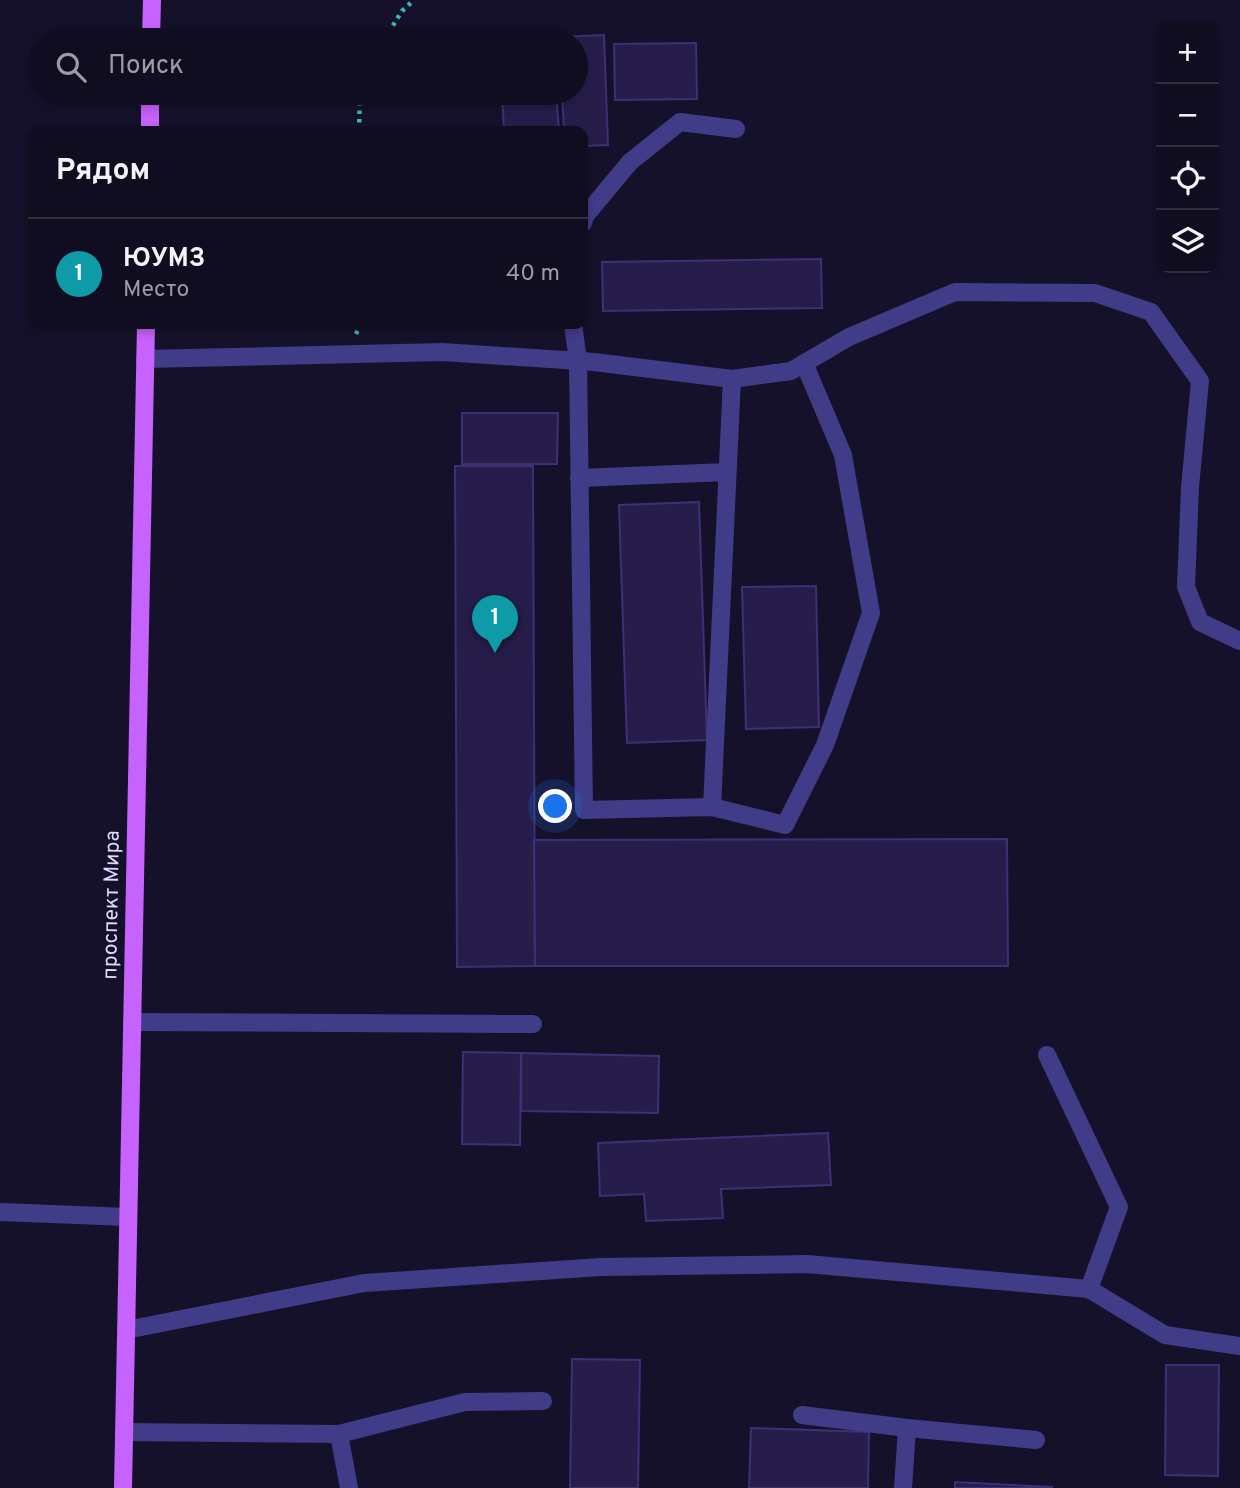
<!DOCTYPE html>
<html lang="ru">
<head>
<meta charset="utf-8">
<style>
  body { margin:0; font-family:Overpass,sans-serif; background:#191629; color:#f1f3f6 }
  .controls { position:absolute; right:21px; top:21px; display:grid; overflow:hidden; border-radius:14px; box-shadow:0 4px 10px #0003 }
  .controls button { width:63px; height:63px; display:grid; place-items:center; padding:0; border:0; border-bottom:2px solid #302d3e; background:#100d20; color:#f1f3f6; font:35px sans-serif }
  .you { position:absolute; left:556px; top:807px; width:24px; height:24px; margin:-18px; border:5px solid #fff; border-radius:50%; background:#1a73e8; box-shadow:0 0 0 10px #1a73e833 }
  .badge { display:grid; place-items:center; width:46px; height:46px; border-radius:50%; background:#7c3aed; color:#fff; font-size:23px; font-weight:700 }
  .pin { position:absolute; translate:-50% -58px; filter:drop-shadow(0 2px 4px #0008) }
  .pin::after { content:''; position:absolute; top:37px; width:24px; height:21px; background:inherit; clip-path:polygon(0 0,100% 0,50% 100%) }
  .list { margin:0; padding:0; list-style:none }
  h2 { display:flex; justify-content:space-between; align-items:center; height:91px; margin:0; padding:0 28px; font-size:30px }
  h2 small { font-size:23px; font-weight:400; color:#9c9ca5 }
  .list li { display:grid; grid-template-columns:46px 1fr auto; gap:21px; align-items:center; box-sizing:border-box; height:112px; padding:0 28px; border-top:2px solid #302d3e }
  .list b { display:block; font-size:26px; white-space:nowrap }
  .list p { margin:0; font-size:23px; white-space:nowrap; color:#9c9ca5 }
  .list em { font-size:23px; font-style:normal; color:#9c9ca5 }
  .icon { flex:none; width:38px; height:38px; fill:none; stroke:currentColor; stroke-width:2; stroke-linecap:round; stroke-linejoin:round }
  .map { position:relative; flex:none; width:1240px; height:1488px; overflow:hidden }
  .search { position:absolute; background:#100d20; box-shadow:0 4px 10px #0003; left:28px; top:28px; width:560px; height:77px; display:flex; align-items:center; gap:18px; box-sizing:border-box; padding:0 24px; border-radius:38px; color:#9c9ca5; font-size:26px }
  .panel { position:absolute; background:#100d20; box-shadow:0 4px 10px #0003; left:28px; top:126px; width:560px; height:203px; border-radius:14px }
  .map>svg:first-child { display:block }
  .building { fill:#271d4b; stroke:#3f2f76; stroke-width:2 }
  .lines { fill:none; stroke-linecap:round; stroke-linejoin:round }
  .path { stroke:#32bbb5; stroke-width:4.5; stroke-dasharray:3.5 5; stroke-linecap:butt }
  .minor { stroke:#413c88; stroke-width:18 }
  .major { stroke:#c662fd; stroke-width:18 }
  .labels { text-anchor:middle; dominant-baseline:central; stroke-width:5; stroke-linejoin:round; paint-order:stroke }
  .street-label { font-size:21px; fill:#dfdaff; stroke:#16112a }
</style>
</head>
<body>
<div class="map">
<svg width="1240" height="1488" viewBox="0 0 1240 1488">
  <rect width="100%" height="100%" fill="#16112a"/>
  <!-- building -->
  <g class="building">
    <path d="M604,35L608,145L583,146V131H564L562,93H576V40H561V37Z"/>
    <path d="M696,43L697,99L615,100L614,44Z"/>
    <path d="M502,93H556L559,131H504Z"/>
    <path d="M821,259L822,308L603,311L602,262Z"/>
    <path d="M462,413H558L557,464H462Z"/>
    <path d="M455,466H533L535,966L457,967Z"/>
    <path d="M699,502L707,740L627,743L619,505Z"/>
    <path d="M816,586L819,727L746,729L742,587Z"/>
    <path d="M1007,839L1008,966H535L534,840Z"/>
    <path d="M463,1052L521,1053L520,1145L462,1144Z"/>
    <path d="M521,1053L659,1056L658,1113L521,1111Z"/>
    <path d="M828,1133L831,1185L721,1189L723,1218L646,1221L644,1194L600,1196L598,1143Z"/>
    <path d="M572,1359L640,1360L638,1488H570Z"/>
    <path d="M1166,1365H1219L1218,1476L1165,1475Z"/>
    <path d="M751,1428L869,1432L868,1488H749Z"/>
    <path d="M955,1482L1052,1487V1488H955Z"/>
  </g>
  <g class="lines">
    <!-- path -->
    <g class="path">
      <path d="M384,40L402,11L414,0"/>
      <path d="M359,131L360,93"/>
      <path d="M356,334L361,324"/>
    </g>
    <!-- minor -->
    <g class="minor">
      <path d="M583,223L585,216L630,162L680,122L736,129"/>
      <path d="M573,324L578,361L584,810L712,807L785,825L825,745L871,613L843,455L804,363"/>
      <path d="M145,359L442,352L594,362L732,379L791,371L849,337L955,292L1095,293L1151,312L1200,381L1190,487L1186,587L1200,622L1240,641"/>
      <path d="M579,478L727,472"/>
      <path d="M712,807L732,379"/>
      <path d="M132,1022L533,1024"/>
      <path d="M1047,1055L1119,1207L1089,1289"/>
      <path d="M0,1212L128,1217"/>
      <path d="M126,1330L364,1283L601,1267L807,1264L1089,1289L1165,1335L1240,1346"/>
      <path d="M802,1415L907,1428L1036,1440"/>
      <path d="M124,1432L339,1434L465,1402L543,1401"/>
      <path d="M339,1434L349,1488"/>
      <path d="M903,1488L907,1428"/>
    </g>
    <!-- major -->
    <g class="major">
      <path d="M151,40L152,0"/>
      <path d="M150,131V93"/>
      <path d="M123,1488L146,324"/>
    </g>
  </g>
  <g class="labels">
    <!-- street labels -->
    <g class="street-label">
      <text transform="translate(112 905) rotate(-89)">проспект Мира</text>
    </g>
  </g>
</svg>
<div class="controls">
<button>+</button>
<button>−</button>
<button><svg class="icon" aria-label="locate" viewBox="0 0 24 24"><circle cx="12" cy="12" r="6"/><path d="M12 2v4M12 18v4M2 12h4M18 12h4"/></svg></button>
<button><svg class="icon" aria-label="layers" viewBox="0 0 24 24"><path d="M12 4l9 5-9 5-9-5zM3 14l9 5 9-5"/></svg></button>
</div>
<div class="you"></div>
<div class="pin badge" style="left:495px;top:653px;background:#0f9aa8">1</div>
<div class="search"><svg class="icon" aria-label="search" viewBox="0 0 24 24"><circle cx="10" cy="10" r="6"/><path d="M15 15l6 6"/></svg>Поиск</div>
<section class="panel">
<h2>Рядом<small></small></h2>
<ul class="list">
<li><span class="badge" style="background:#0f9aa8">1</span><div><b>ЮУМЗ</b><p>Место</p></div><em>40 m</em></li>
</ul>
</section>
</div>
</body>
</html>
